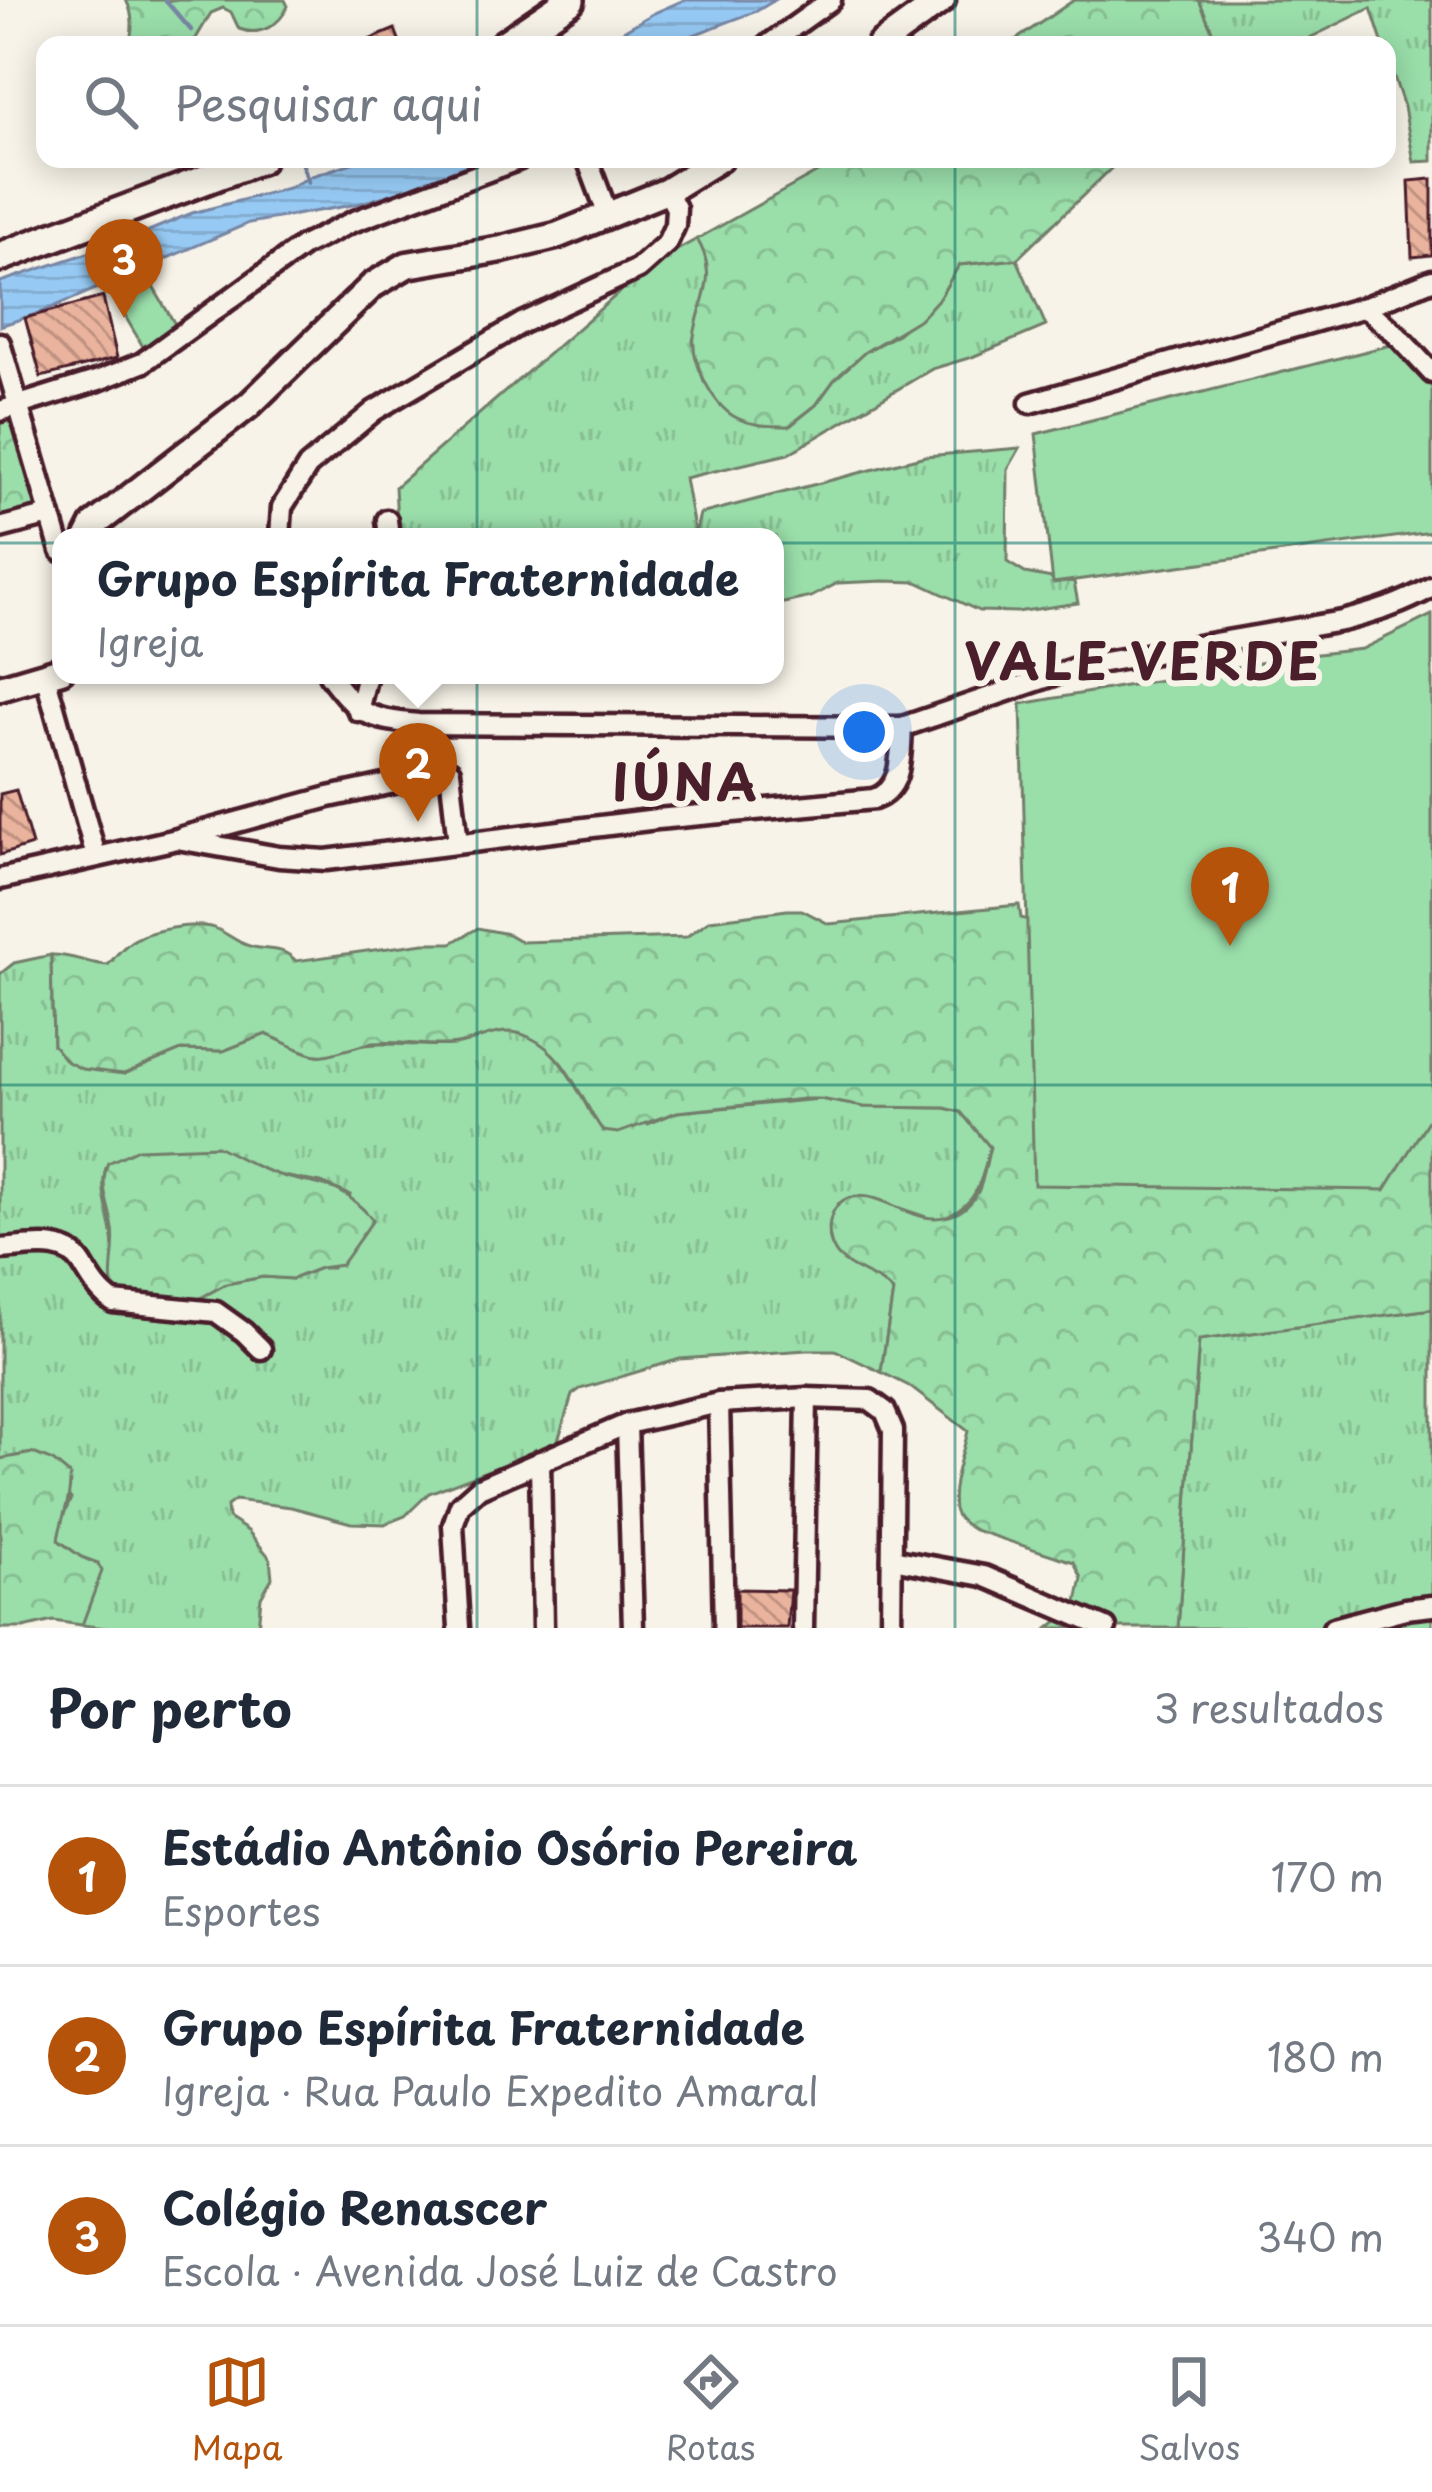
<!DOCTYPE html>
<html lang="pt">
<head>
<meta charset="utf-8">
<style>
  body { margin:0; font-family:"Playpen Sans",sans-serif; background:#f6f6f7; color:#1f2937 }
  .you { position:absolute; left:864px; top:732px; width:42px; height:42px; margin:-30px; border:9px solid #fff; border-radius:50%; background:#1a73e8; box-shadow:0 0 0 18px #1a73e833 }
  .badge { display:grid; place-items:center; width:78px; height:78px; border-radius:50%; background:#b45309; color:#fff; font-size:39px; font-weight:700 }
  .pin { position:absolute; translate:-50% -99px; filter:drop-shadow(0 3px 6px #0008) }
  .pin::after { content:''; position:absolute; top:63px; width:42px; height:36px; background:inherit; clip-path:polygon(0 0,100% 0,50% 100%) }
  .popup { position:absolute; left:52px; top:528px; width:732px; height:156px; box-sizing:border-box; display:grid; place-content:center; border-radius:24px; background:#fff; filter:drop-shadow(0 3px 9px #0005); font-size:39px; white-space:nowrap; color:#747a83 }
  .popup b { font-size:45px; color:#1f2937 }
  .popup::after { content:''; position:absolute; left:50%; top:100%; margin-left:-24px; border:24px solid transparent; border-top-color:#fff }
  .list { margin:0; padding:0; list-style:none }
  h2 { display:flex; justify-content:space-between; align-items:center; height:156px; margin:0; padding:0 48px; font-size:51px }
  h2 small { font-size:39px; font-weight:400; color:#747a83 }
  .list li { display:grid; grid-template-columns:78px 1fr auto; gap:36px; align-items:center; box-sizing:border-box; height:180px; padding:0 48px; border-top:3px solid #e0e1e3 }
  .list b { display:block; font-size:45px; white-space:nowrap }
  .list p { margin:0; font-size:39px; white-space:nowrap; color:#747a83 }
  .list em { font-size:39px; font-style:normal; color:#747a83 }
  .icon { flex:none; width:66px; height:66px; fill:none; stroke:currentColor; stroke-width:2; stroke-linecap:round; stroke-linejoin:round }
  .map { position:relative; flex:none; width:1432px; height:1628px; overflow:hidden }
  .search { position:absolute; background:#fff; box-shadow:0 6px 30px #0003; left:36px; right:36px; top:36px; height:132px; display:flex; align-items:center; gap:30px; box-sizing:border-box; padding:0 42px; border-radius:24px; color:#747a83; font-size:45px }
  .sheet { height:696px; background:#fff }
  nav { display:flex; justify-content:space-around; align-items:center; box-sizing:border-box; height:168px; border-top:3px solid #e0e1e3; background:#fff; font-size:33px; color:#747a83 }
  nav a { display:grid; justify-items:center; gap:6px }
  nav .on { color:#b45309 }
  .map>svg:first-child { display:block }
  .grass { fill:url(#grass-tufts); stroke:#727e6a; stroke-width:3; fill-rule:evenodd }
  .forest { fill:url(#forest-crowns); stroke:#727e6a; stroke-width:3 }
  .garden { fill:#9adeaa; stroke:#727e6a; stroke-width:3 }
  .water { fill:url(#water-rules); stroke:#7886a4; stroke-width:3 }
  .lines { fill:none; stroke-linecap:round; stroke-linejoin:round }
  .stream { stroke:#7886a4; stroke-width:4.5 }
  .building { fill:url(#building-back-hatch); stroke:#4a1f2b; stroke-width:3 }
  .street-casing { stroke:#4a1f2b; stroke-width:27 }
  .secondary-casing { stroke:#4a1f2b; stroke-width:33 }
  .primary-casing { stroke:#4a1f2b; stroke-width:36 }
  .street { stroke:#f7f3e8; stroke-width:18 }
  .secondary { stroke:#f7f3e8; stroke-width:24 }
  .primary { stroke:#f7f3e8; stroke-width:27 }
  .grid { fill:none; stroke:#0f766e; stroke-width:3; stroke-opacity:0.55 }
  .labels { text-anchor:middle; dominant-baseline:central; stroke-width:12; stroke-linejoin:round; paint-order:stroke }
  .district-label { font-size:51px; font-weight:bold; letter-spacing:3px; fill:#4a1f2b; stroke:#f7f3e8 }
</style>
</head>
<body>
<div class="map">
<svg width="1432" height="1628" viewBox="0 0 1432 1628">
  <defs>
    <pattern id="grass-tufts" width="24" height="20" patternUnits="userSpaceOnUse" patternTransform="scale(3)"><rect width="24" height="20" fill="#9adeaa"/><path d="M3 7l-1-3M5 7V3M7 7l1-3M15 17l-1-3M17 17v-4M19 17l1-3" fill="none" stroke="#86be92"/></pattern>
    <pattern id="forest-crowns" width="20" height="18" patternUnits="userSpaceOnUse" patternTransform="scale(3)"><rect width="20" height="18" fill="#9adeaa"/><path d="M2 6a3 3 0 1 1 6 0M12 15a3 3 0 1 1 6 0" fill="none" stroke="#86be92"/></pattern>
    <pattern id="water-rules" width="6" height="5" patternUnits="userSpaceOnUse" patternTransform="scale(3)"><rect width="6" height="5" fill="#96caf4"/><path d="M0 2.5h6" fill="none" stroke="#83add1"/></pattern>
    <pattern id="building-back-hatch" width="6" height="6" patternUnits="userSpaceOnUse" patternTransform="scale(3)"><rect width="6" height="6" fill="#e9b39d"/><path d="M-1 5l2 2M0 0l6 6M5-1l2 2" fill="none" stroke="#bf9180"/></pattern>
  </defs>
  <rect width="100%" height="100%" fill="#f7f3e8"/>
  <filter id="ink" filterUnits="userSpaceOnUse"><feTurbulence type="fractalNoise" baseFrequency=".00833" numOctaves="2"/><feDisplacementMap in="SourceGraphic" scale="24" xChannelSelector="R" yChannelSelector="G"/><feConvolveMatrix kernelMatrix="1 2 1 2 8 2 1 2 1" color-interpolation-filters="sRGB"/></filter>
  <g filter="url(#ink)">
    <!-- grass -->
    <g class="grass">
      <path d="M1199,0H1432V161L1414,162L1404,107L1387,56V45H1383L1371,8L1295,45H1218Z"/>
      <path d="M697,239L705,252L709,283L693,341L704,382L760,425L790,426L816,405L834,380L865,352L896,335L940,297L959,265L1017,259L1046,326L972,357L932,369L788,454L685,478L695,534L700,514L925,456L1020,448L1008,469L1007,562L1025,573L1074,582L1078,603L1017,612L979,611L917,582L884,581L838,583L811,597L775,605V537H398L395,487L652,264Z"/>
      <path d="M51,955L53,1045L124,1074L181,1050L223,1051L266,1034C282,1040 302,1053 317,1055C329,1057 340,1049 352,1047C387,1040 420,1048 454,1045C469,1043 483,1034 498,1032C550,1025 573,1083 594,1119L648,1124L677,1112L820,1099L864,1107L945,1108L961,1112L990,1147C980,1185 978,1205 938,1221L867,1197L838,1204C808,1264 863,1259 893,1292L881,1372L835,1350H807L680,1359L580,1389L572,1395L557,1444L429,1493L405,1516L385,1524L351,1523L291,1507L235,1500L227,1506L228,1518L248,1531L270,1558L272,1578L261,1597L258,1628H106L82,1625L98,1563L81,1557L58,1540L61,1520L71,1499L33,1453L0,1459V974L14,963ZM108,1163L277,1175L321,1183L350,1195L332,1268H320L292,1279L263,1277L226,1284L191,1303L114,1248C113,1220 96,1189 108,1163Z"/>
      <path d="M1432,1309V1628H1178L1199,1340Z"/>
    </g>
    <!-- forest -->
    <g class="forest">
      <path d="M126,0H285L288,6C280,25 260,37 239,29L231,12L223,8L211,13L192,45H129C133,29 134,15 126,0Z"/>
      <path d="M1074,0H1199L1218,45H1008Z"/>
      <path d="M841,159H1121L1017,259L959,265L940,297L921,318L865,352L834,380L816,405L789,426C772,426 751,426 735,417C713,405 691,362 694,337C699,300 720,277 697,239Z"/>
      <path d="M14,418L39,509L0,521V423Z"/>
      <path d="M1432,768V1309L1199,1340L1178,1628H1049L1076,1606L1082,1578L1074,1562L974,1530C966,1525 956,1519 954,1509C950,1485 963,1454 968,1431L909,1386L881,1372L893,1292C878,1275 855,1273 839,1257C823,1240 826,1202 852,1197C870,1193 890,1204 906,1211C932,1223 962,1221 978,1192C984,1180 986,1161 990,1147L961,1112L945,1108L864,1107L820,1099H804L677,1112L618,1133L603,1131C579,1098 568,1055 529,1037C503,1024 482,1040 457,1044C429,1048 400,1040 372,1043C358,1045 328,1057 318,1055C304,1054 281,1040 266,1034L223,1051L181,1050L124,1074L82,1069L66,1061L53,1045L51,955C70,954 88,964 108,965C114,958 120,950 128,944C145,930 199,920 219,930C231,936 239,944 253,947C271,951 282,946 296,961L424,943H452L478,928L508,934L522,942L686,937L710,920L787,910H802L829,924L1019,905L1021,918L1053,927Z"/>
      <path d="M217,1146C237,1156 258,1169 279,1175C325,1189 338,1179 373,1220L341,1265L320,1268L292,1279L263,1277L226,1284L191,1303L126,1297L112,1287C109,1267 116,1248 113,1229C110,1206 98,1186 108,1163L138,1149Z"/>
      <path d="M33,1453L53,1461L70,1475C71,1501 62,1515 58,1540L81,1557L98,1564L102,1571L82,1625L53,1621L24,1628H0V1459Z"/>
    </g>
    <!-- garden -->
    <g class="garden">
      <path d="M146,275L179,331L145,350L112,294Z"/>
      <path d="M1391,345L1432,386V532L1053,583L1036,434Z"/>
      <path d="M1432,615V1114L1385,1190L1034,1185L1021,704L1299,656L1362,649Z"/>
    </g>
    <!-- water -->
    <g class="water">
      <path d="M684,0H775L757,11L667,45H599L654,13Z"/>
      <path d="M364,159H483L398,192L358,204L249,223L42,312L0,326V282L127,240L192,213L288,188L312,176Z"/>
    </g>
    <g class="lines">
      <!-- stream -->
      <g class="stream">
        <path d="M165,0L191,30"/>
        <path d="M303,165L308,182"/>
      </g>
    </g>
    <!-- building -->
    <g class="building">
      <path d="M395,29L401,45H357Z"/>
      <path d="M1432,179V255L1412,257L1409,181Z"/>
      <path d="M103,297L117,358L41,377L25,318Z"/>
      <path d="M16,790L32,845L0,855V794Z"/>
      <path d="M737,1589L790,1590L787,1628H737Z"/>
    </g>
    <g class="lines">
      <!-- street casing -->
      <g class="street-casing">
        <g id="street">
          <path d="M768,45L831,0"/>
          <path d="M587,159L608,215"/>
          <path d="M1365,307L1395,333L1432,373"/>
          <path d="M0,343L61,551"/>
          <path d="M1030,403L1365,307L1432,280"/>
          <path d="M0,411L99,380L142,363L303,246L352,222L520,159"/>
          <path d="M387,520L389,537"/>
          <path d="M0,528L50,515"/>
          <path d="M280,537L282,507L308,466L374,411L522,323L638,269L667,243L675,225L676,208L667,191"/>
          <path d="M45,675L96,856"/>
          <path d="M329,675C359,715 368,719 418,724L902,727L1081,666L1342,621C1374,613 1403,604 1432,587"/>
          <path d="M358,711L367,675"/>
          <path d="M182,837L329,797L450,771L458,843"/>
          <path d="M0,879L177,839L279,857L326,860L657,819L874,799C904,788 900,754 902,727"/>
          <path d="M0,1249C28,1248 65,1237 82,1264C91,1279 98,1292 113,1302L216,1312L244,1332L261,1349"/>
          <path d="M719,1403L724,1628"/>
          <path d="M627,1424L633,1628"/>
          <path d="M540,1461L543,1628"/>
          <path d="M892,1559L984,1576L1106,1628"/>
          <path d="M459,1628L453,1525L460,1505L479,1488L627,1424L719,1403L807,1398L870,1400L885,1411L893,1430L891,1628"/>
          <path d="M803,1628L807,1398"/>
          <path d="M1333,1628L1405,1609L1432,1606"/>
        </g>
      </g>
      <!-- secondary casing -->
      <g class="secondary-casing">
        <g id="secondary">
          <path d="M880,45L942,0"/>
          <path d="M88,537L94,525L249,405L373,285L407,265L502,249L556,236L667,191L719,159"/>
          <path d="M0,688L61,670"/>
        </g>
      </g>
      <!-- primary casing -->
      <g class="primary-casing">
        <g id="primary">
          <path d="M504,45L570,0"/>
          <path d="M0,257L260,159"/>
        </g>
      </g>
      <!-- street -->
      <use href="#street" class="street"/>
      <!-- secondary -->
      <use href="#secondary" class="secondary"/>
      <!-- primary -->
      <use href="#primary" class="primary"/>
    </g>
  </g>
  <!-- grid -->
  <path class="grid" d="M477,0V45M955,0V45M477,159V1628M955,159V1628M0,543H1432M0,1085H1432"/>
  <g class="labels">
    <!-- district labels -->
    <g class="district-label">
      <text x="1143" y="658">VALE VERDE</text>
      <text x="686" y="779">IÚNA</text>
    </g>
  </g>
</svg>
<div class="you"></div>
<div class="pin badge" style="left:1230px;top:946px">1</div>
<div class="pin badge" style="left:418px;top:822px">2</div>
<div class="popup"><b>Grupo Espírita Fraternidade</b>Igreja</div>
<div class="pin badge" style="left:124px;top:318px">3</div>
<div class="search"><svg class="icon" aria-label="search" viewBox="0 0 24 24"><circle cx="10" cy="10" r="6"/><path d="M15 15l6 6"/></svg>Pesquisar aqui</div>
</div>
<section class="sheet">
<h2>Por perto<small>3 resultados</small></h2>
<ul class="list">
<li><span class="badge">1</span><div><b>Estádio Antônio Osório Pereira</b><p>Esportes</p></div><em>170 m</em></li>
<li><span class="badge">2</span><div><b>Grupo Espírita Fraternidade</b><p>Igreja · Rua Paulo Expedito Amaral</p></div><em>180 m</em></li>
<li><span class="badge">3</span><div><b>Colégio Renascer</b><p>Escola · Avenida José Luiz de Castro</p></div><em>340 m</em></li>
</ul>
</section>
<nav>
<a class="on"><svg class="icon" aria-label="map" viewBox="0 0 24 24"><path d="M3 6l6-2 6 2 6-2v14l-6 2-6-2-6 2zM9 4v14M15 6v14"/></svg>Mapa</a>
<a><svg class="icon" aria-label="directions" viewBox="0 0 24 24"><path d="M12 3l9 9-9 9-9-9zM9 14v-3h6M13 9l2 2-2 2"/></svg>Rotas</a>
<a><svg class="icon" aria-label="saved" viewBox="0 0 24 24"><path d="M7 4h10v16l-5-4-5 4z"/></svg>Salvos</a>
</nav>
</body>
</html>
